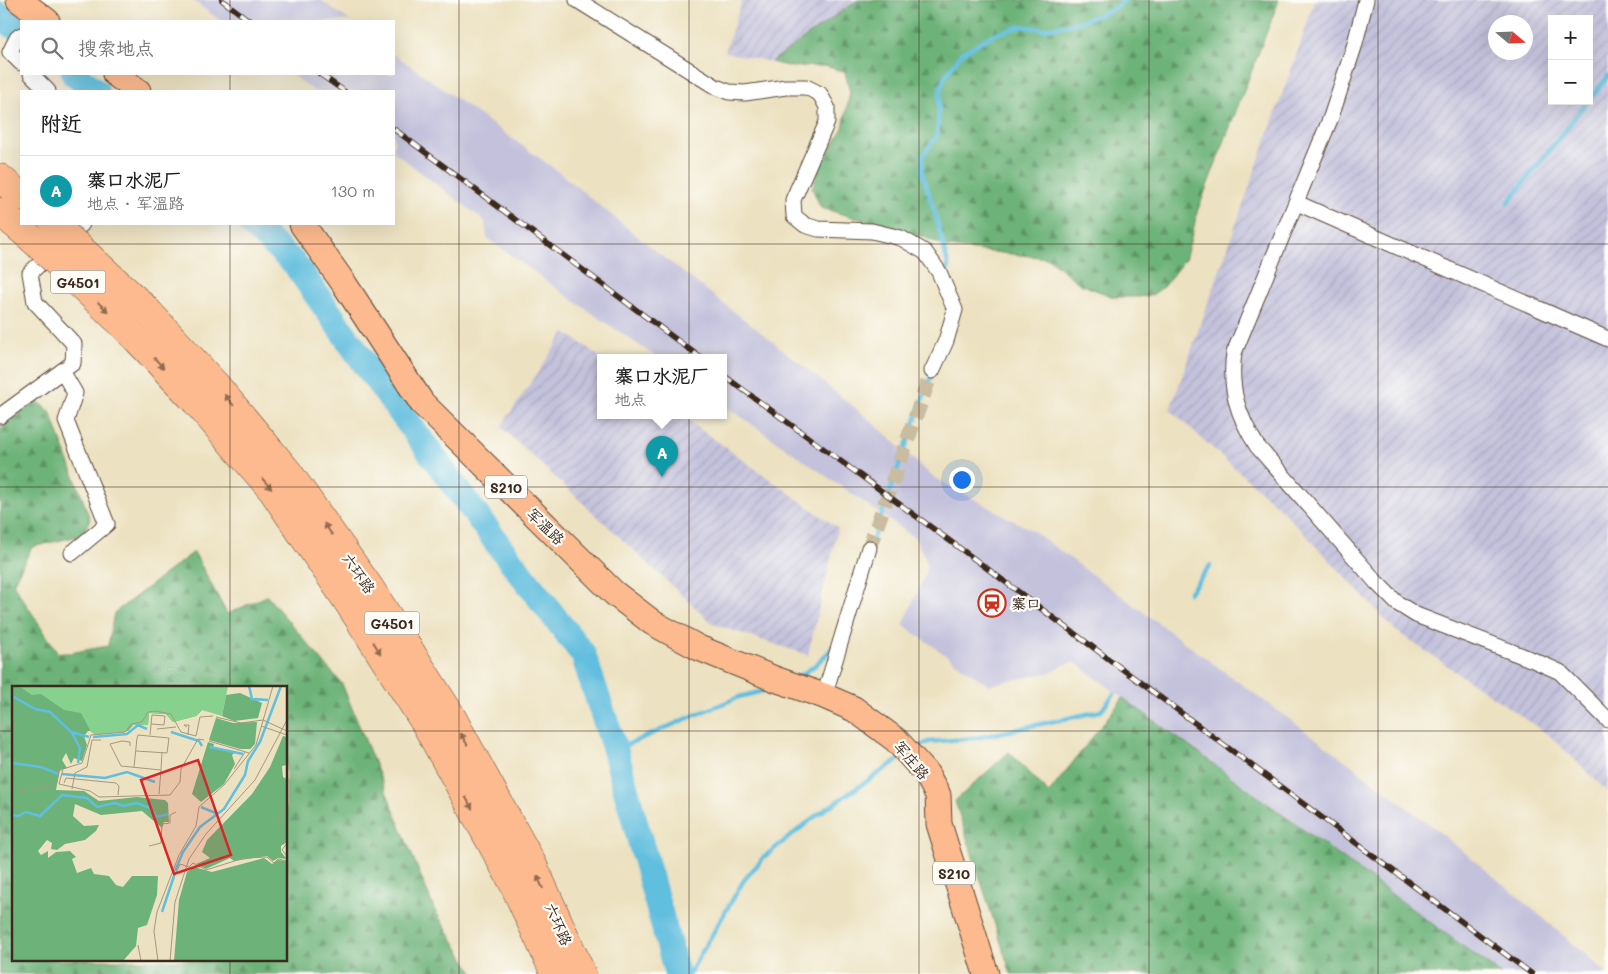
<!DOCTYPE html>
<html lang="zh">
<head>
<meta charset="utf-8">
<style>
  body { margin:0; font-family:Mali,"LXGW WenKai TC",sans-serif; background:#f6f6f6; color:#222 }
  .controls { position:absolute; right:15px; top:15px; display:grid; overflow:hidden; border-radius:0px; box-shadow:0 5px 20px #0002 }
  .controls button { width:45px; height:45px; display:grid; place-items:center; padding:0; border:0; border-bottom:1px solid #e0e0e0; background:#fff; color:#222; font:25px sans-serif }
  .compass { position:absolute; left:1488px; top:15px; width:45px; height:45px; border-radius:50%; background:#fff; box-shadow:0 5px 20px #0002; rotate:109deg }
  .you { position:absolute; left:961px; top:479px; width:18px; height:18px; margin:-12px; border:4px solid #fff; border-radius:50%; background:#1a73e8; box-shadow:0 0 0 8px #1a73e833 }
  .badge { display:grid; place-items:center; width:32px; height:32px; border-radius:50%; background:#c8321e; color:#fff; font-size:16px; font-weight:700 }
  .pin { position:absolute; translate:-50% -41px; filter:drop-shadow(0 1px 2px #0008) }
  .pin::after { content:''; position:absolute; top:26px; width:18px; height:15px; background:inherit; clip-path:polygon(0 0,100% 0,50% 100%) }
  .popup { position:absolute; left:597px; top:354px; width:130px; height:65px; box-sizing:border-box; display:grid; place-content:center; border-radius:0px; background:#fff; filter:drop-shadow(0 1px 4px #0005); font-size:16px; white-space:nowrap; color:#767676 }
  .popup b { font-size:19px; color:#222 }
  .popup::after { content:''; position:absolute; left:50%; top:100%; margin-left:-10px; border:10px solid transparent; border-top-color:#fff }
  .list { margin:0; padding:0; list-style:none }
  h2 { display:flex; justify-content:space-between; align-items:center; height:65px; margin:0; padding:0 20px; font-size:21px }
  h2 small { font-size:16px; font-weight:400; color:#767676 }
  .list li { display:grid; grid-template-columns:32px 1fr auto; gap:15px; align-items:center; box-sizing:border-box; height:70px; padding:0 20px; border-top:1px solid #e0e0e0 }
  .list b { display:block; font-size:19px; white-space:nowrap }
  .list p { margin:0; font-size:16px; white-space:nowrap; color:#767676 }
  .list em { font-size:16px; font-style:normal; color:#767676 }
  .icon { flex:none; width:28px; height:28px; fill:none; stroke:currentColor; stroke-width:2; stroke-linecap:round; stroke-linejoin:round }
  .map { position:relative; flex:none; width:1608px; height:974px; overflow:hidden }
  .search { position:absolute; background:#fff; box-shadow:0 5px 20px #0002; left:20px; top:20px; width:375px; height:55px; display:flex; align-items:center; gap:12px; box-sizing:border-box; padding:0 18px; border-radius:0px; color:#767676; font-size:19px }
  .panel { position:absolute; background:#fff; box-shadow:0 5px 20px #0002; left:20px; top:90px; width:375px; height:135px; border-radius:0px }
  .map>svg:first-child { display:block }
  .industrial { fill:url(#industrial-furrows); fill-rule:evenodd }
  .railway { fill:#c3c1db }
  .forest { fill:url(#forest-firs); stroke:#546e4c; fill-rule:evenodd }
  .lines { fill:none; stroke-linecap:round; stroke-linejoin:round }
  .stream { stroke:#60bede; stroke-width:4.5 }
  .river { stroke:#60bede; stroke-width:26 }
  .minor-tunnel { stroke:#c9bca0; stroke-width:15; stroke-dasharray:15 8; stroke-linecap:butt }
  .minor-casing { stroke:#564536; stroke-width:17 }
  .primary-casing { stroke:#564536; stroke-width:27 }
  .motorway-casing { stroke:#564536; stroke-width:29 }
  .minor { stroke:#fff; stroke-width:15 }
  .primary { stroke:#fcba8e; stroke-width:25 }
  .motorway { stroke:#fcba8e; stroke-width:28 }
  .rail-casing { stroke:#3b2a1e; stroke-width:5.5 }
  .rail { stroke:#fdfcf7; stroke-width:4; stroke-dasharray:11; stroke-linecap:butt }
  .motorway-bridge-casing { stroke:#564536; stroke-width:29; stroke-linecap:butt }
  .motorway-bridge { stroke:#fcba8e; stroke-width:28 }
  .oneway { fill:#926b50 }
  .grid { fill:none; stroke:#3b2a1e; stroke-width:1; stroke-opacity:0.55 }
  .labels { text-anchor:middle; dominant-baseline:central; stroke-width:4.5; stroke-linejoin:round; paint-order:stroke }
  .shield { fill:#fdfcf7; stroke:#75695f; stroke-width:1 }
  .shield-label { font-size:14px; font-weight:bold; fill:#3b2a1e }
  .street-label { font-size:15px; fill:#3b2a1e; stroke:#fdfcf7 }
  .poi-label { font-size:15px; fill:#3b2a1e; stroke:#fdfcf7; text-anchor:start }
  .inset-river { fill:none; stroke:#60bede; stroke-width:2.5 }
  .inset-road { fill:none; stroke:#a5987f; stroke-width:1 }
  .view { fill:#d62828; fill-opacity:0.15; stroke:#d62828; stroke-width:2.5 }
  .inset-edge { fill:none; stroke:#3b2a1e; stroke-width:2.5 }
</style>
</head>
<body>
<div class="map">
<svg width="1608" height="974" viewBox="0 0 1608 974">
  <defs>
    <pattern id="industrial-furrows" width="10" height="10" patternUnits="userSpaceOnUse" patternTransform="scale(1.25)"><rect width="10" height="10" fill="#c3c1db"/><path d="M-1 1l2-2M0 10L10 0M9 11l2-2" fill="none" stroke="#a8a6bc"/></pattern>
    <pattern id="forest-firs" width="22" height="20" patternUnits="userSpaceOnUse" patternTransform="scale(1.25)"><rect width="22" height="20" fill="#6db379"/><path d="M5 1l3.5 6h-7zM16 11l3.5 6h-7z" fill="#5b9263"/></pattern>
  </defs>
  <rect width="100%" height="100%" fill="#fdfcf7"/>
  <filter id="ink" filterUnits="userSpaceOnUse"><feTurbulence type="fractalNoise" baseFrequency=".02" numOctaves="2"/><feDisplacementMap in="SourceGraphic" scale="10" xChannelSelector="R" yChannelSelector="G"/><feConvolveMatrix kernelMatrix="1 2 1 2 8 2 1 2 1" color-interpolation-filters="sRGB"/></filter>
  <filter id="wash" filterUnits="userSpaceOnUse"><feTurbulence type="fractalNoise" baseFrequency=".0096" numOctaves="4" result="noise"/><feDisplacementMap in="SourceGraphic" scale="20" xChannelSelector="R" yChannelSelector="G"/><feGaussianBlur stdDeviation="1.12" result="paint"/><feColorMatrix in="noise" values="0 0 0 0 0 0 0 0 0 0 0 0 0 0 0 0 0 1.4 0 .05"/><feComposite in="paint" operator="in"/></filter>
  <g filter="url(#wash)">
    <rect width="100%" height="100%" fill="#ece1c0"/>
    <!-- industrial -->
    <g class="industrial">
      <path d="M742,0H858L771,62L725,52Z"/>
      <path d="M1314,0H1608V792L1549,735L1396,631L1284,512L1170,410L1304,33ZM1552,19H1589V101H1552ZM1496,22H1526V52H1496Z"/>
      <path d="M565,332L602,358L601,416H682L838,528L808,655L713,624L501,427Z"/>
    </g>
    <!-- railway -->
    <g class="railway">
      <path d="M192,0H321L350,21H221Z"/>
      <path d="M394,54L556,170L653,249L767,337L870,420L933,477L1033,531L1346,761L1442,834L1514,893L1608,974H1501L1282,813L1074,662L1064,665L1052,672L988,685L903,625L926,572V560L915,538L723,404V358H658L574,301L487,238L485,221L394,152V91H314L291,74H394Z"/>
    </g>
    <!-- forest -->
    <g class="forest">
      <path d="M858,0H1279L1197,212L1193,231L1185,259L1163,287L1152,295L1139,297H1114L1080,284L1048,258L947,247L924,237L821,208L812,188L820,166L843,128L850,92L845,72L825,66L792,67L771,62Z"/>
      <path d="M36,400L50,411L90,519L82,535L32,547L13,584L58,653H70L108,646L114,613L194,552L227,614L267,596L342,684L435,911L474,974H0V430ZM14,688H286V960H14Z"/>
      <path d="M1123,698L1501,974H1011L955,801L1009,752L1049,793Z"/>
    </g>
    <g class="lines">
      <!-- stream -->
      <g class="stream">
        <path d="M1589,100L1608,76"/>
        <path d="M1508,203L1588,101"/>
        <path d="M947,278L948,264L936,217L922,172L923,155L937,136L940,90L945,76L962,53L992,35L1021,26L1043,29L1076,23L1109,11L1125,0"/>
        <path d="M870,547L932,373"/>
        <path d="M1189,593L1210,566"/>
        <path d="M797,677C811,670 823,659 833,647"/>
        <path d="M615,750L695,715L739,697L775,688"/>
        <path d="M914,750L928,742L976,738L1101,711L1114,694"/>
        <path d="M689,974L744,880L764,857L817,815L901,758"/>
      </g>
      <!-- river -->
      <g class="river">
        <path d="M0,15L16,28"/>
        <path d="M74,74L96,91"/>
        <path d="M251,224L295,264L370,371L497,543L583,654L615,750L677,974"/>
      </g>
    </g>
  </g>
  <g filter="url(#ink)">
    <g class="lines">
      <!-- minor-tunnel -->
      <path class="minor-tunnel" d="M869,548L932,371"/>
      <!-- minor casing -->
      <g class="minor-casing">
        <g id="minor">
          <path d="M577,0L716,87L729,92L745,93L786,87H806L820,94L827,107V122L793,200L794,216L805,225L818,229L872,231L901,238L925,252L939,272L955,310L946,341L932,371"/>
          <path d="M1366,0L1354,47L1331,117L1234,353C1229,389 1238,416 1257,446L1377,583L1397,603L1416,615L1533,660L1560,672L1608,720"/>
          <path d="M21,35L17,38L10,52L21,63"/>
          <path d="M31,74L48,91"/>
          <path d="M1297,203L1608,339"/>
          <path d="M62,371L75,393L66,421L107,524L72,553"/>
          <path d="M0,416L73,363L74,344L35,302L30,273L82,224"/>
          <path d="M824,696L869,548"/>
        </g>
      </g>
      <!-- primary casing -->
      <g class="primary-casing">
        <g id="primary">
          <path d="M19,0L47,21"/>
          <path d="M115,74L138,91"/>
          <path d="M302,224L345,285L422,403L614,593L653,623L699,648L775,679L824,696L854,709L896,740L926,773L938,795L939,824L986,974"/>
        </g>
      </g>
      <!-- motorway casing -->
      <g class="motorway-casing">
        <g id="motorway">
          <path d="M0,178L21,196"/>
          <path d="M0,212L30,237"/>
          <path d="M146,309L216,385L289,473L370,588L448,710L533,865L582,974"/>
          <path d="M126,328L196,402L272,490L351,607L426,725L512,881L555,974"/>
        </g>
      </g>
      <!-- minor -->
      <use href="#minor" class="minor"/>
      <!-- primary -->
      <use href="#primary" class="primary"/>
      <!-- motorway -->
      <use href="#motorway" class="motorway"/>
      <!-- rail casing -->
      <g class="rail-casing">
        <g id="rail">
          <path d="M222,0L250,21"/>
          <path d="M320,74L344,91"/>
          <path d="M394,129L701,358"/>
          <path d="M723,375L965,552L1532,974"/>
        </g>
      </g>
      <!-- rail -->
      <use href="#rail" class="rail"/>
      <!-- motorway-bridge casing -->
      <g class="motorway-bridge-casing">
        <g id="motorway-bridge">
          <path d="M54,224L146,309"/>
          <path d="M30,237L126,328"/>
        </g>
      </g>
      <!-- motorway-bridge -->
      <use href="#motorway-bridge" class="motorway-bridge"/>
    </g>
    <!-- one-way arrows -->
    <defs><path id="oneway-solid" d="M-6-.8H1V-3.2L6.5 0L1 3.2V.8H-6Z" transform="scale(1.25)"/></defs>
    <g class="oneway">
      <use href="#oneway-solid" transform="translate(103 307) rotate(43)"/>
      <use href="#oneway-solid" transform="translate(159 363) rotate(47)"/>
      <use href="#oneway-solid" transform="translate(229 400) rotate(-130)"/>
      <use href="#oneway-solid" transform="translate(267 484) rotate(49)"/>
      <use href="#oneway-solid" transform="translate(328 529) rotate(-125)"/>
      <use href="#oneway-solid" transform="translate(377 648) rotate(58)"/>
      <use href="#oneway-solid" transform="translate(464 739) rotate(-119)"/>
      <use href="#oneway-solid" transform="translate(469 803) rotate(61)"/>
      <use href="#oneway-solid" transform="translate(540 882) rotate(-114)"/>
    </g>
  </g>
  <!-- grid -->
  <path class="grid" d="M230,0V21M459,0V974M689,0V974M919,0V974M1149,0V974M1378,0V974M230,74V91M230,224V688M0,244H1608M0,487H1608M0,731H14M286,731H1608M230,960V974"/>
  <!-- icons -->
  <defs>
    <g id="station-ring" transform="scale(1.4375)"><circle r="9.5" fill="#fdfcf7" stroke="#c8321e" stroke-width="1.5"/><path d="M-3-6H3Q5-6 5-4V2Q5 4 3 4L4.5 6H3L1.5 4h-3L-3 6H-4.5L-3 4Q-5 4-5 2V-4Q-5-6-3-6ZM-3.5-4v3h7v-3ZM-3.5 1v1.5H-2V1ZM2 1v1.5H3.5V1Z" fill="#c8321e"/></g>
  </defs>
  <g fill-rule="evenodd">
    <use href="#station-ring" x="992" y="603"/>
  </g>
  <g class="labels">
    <!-- shield labels -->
    <g class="shield">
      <rect x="50.5" y="270.5" width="55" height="23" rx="4"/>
      <rect x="485" y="475.5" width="42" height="23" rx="4"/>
      <rect x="364.5" y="611.5" width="55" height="23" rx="4"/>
      <rect x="933" y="861.5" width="42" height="23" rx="4"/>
    </g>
    <g class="shield-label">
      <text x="78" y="282">G4501</text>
      <text x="506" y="487">S210</text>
      <text x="392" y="623">G4501</text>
      <text x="954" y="873">S210</text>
    </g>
    <!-- street labels -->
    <g class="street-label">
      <text transform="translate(546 526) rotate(44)">军温路</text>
      <text transform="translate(359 573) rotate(55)">六环路</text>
      <text transform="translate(912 760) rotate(50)">军庄路</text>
      <text transform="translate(559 924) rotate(66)">六环路</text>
    </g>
    <!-- poi labels -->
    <g class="poi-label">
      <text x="1011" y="603">寨口</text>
    </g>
  </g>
  <!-- overview -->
  <g transform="translate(12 686)">
    <rect width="275" height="275" fill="#ece1c0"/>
    <path d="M0,0H210L199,25L190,24L184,30L161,36L154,28L137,27L136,39H121L116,45H76L72,50L75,59L70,75L62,72L59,78L54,67L50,74L55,82L48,84L44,104L72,105L87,115L125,111L153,114L156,117L157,136H152L150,142L130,125L89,129L63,118L61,130L72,140L87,139L84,145L73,154L53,158L45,164L39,163L40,157L35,154L26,165L29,169L36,165V172L44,166L58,165L64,171L60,173L65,187L79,182L82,188L97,190L104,199L111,201L120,190H146L145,209L135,239L126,242L124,260L111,275H0ZM228,7L250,17L246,32L222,35L210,30L214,9ZM204,32L221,37L245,36L243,58L238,63H228L197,54ZM271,50L275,51V79L270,80L271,91L275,93V156L269,160V166L275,173L266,172L261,175L255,170L222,175L218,172L194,183L184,178L198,172L190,166L195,154L240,108L258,81ZM196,56L202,58L201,62L223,66L220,69L223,78L212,98L189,116L180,108ZM252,172L260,178L266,174L275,175V275H162L167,214L175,186L182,181L200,186Z" fill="#6db379"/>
    <path d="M0,0H216L210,30L190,24L184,30L161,36L154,28L137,27L136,39H119L114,46L84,49L79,46L69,27L52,24L29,8L20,9L10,2Z" fill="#87d18e"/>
    <path class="inset-river" d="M237,0L240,13L256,14M0,10L23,23L38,26L59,46L77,51M159,46L187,55L190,60M60,47L68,62L66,77M81,51L115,48L126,39L135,43M198,61L231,68M0,77L29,81L46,88M50,88L93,92L115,86L143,96M189,121L206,128M0,129L6,130L14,126L28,130L50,109L75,112L85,121L103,117L111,120L125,117L138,122L145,131L156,128M163,185L171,166L188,141L212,123L233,89L236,75L248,56L269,0M150,226L163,187"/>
    <path class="inset-road" d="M204,31L229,37L251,34M251,34L275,45M249,40L275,49M175,41L172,39H177L176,49M145,43L164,41M138,49L139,39V38L140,29L153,30L152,39L139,38M192,54L186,53L169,83L168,96L158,109L87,111L78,105L47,98L51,83L70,77L79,49L113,46L119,38L130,36L136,26L143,25L159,28L169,46L184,50L188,31L201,30M197,55L237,67M118,60V56L110,55L98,58L109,80L149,84L147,108M122,81L125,52L126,49L157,52L155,67L124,65M222,83L233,66M149,84L150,66M52,97L54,92L104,97L107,100L106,109M0,103L22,106L24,100H39L45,96L47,84H50M60,103L63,87L75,81L80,54H89M275,116L265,136L275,135M275,157L270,164L275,170M137,160L149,157L150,138L158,137V129L164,126M162,185L164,187L168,178L177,181L181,177L194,184L232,172L255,171L262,177L266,173L275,175M126,259L129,275M146,275L142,245L145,226L167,169L184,140L187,121L212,99L244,59L261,0M158,275L163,216L177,173L194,148L243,94L275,34"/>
    <path class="view" d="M186,74L219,169L162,188L129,94Z"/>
    <rect width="275" height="275" class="inset-edge"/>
  </g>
</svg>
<div class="controls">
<button>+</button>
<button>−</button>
</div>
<svg class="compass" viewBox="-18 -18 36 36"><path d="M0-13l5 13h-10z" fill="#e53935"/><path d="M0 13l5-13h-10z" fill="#767676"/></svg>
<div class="you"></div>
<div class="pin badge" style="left:662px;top:477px;background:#0f9aa8">A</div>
<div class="popup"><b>寨口水泥厂</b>地点</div>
<div class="search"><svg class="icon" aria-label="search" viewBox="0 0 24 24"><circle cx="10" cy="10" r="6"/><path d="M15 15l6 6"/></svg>搜索地点</div>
<section class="panel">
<h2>附近<small></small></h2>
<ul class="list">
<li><span class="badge" style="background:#0f9aa8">A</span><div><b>寨口水泥厂</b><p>地点 · 军温路</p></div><em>130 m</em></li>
</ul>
</section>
</div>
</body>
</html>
